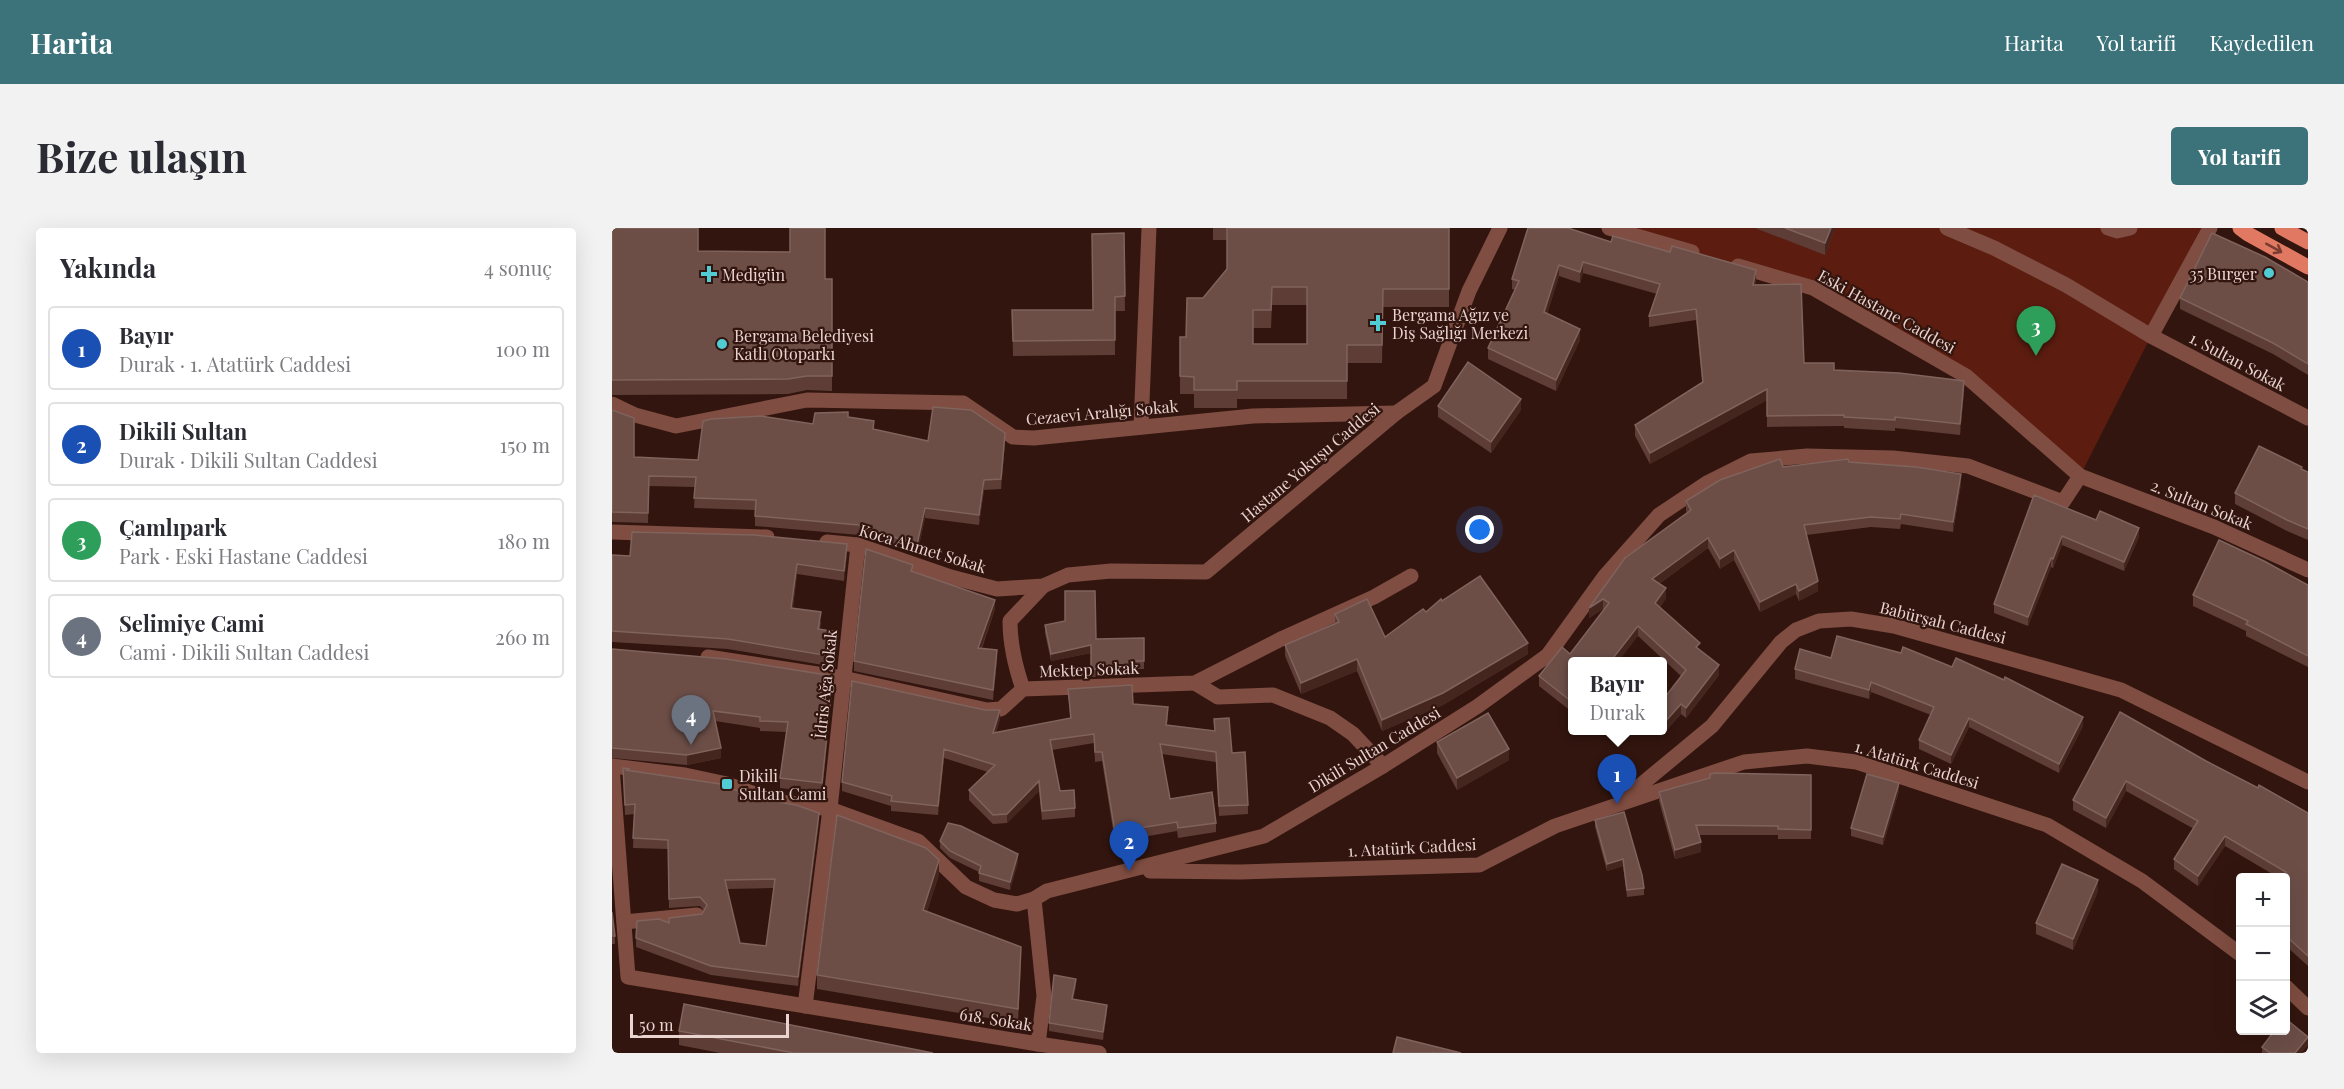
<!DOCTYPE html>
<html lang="tr">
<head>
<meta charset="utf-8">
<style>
  body { margin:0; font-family:"Playfair Display",serif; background:#f2f2f3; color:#2b2b33 }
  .controls { position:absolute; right:18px; bottom:18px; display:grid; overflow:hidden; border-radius:6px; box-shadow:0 6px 24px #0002 }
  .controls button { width:54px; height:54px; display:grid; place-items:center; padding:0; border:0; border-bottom:2px solid #e1e1e2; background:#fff; color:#2b2b33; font:30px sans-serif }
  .scale { position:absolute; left:18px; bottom:15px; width:159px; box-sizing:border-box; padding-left:6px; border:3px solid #e9d4cf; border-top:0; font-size:16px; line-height:21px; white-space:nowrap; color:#e9d4cf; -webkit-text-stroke:4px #32150e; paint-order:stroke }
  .you { position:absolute; left:868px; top:302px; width:21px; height:21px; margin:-15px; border:4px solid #fff; border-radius:50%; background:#1a73e8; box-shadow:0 0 0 9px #1a73e833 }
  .badge { display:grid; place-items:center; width:39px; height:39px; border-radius:50%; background:#3c737b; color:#fff; font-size:20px; font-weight:700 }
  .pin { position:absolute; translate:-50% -50px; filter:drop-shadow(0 2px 3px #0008) }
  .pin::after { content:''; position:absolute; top:32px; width:21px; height:18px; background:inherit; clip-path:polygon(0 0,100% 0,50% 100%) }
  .popup { position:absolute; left:956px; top:429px; width:99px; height:78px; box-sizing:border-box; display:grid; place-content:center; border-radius:6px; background:#fff; filter:drop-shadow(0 2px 4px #0005); font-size:20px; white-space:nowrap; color:#7c7c81 }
  .popup b { font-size:22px; color:#2b2b33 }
  .popup::after { content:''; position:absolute; left:50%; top:100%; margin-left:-12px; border:12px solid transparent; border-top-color:#fff }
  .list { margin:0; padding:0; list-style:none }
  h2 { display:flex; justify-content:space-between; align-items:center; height:78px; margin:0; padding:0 24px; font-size:26px }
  h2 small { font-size:20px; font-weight:400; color:#7c7c81 }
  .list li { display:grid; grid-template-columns:39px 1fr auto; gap:18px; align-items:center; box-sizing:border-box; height:84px; margin:0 12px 12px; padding:0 12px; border:2px solid #e1e1e2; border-radius:6px }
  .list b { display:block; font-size:22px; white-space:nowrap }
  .list p { margin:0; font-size:20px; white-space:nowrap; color:#7c7c81 }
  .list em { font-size:20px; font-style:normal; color:#7c7c81 }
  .icon { flex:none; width:33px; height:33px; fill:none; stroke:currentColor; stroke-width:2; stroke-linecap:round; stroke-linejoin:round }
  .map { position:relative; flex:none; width:1696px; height:825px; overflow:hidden; border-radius:6px }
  header { display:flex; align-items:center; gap:36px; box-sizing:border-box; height:84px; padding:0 30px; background:#3c737b; color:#fff }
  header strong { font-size:28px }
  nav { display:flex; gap:33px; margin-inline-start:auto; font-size:21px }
  .intro { display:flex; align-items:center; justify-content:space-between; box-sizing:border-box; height:144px; padding:0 36px }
  h1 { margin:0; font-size:42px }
  .button { padding:15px 27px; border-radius:6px; background:#3c737b; color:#fff; font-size:21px; font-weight:700 }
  main { display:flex; gap:36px; padding:0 36px }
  aside { flex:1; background:#fff; border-radius:6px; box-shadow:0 6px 24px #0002 }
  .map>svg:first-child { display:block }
  .green { fill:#5c1d10 }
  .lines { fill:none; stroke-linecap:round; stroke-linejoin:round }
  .minor { stroke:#7f4d41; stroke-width:15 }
  .major { stroke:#e17962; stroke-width:15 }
  .wall { fill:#5d3d36; fill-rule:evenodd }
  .shaded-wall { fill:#45261f }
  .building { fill:#6c4e47; stroke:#7f635c; stroke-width:1.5; fill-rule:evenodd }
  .oneway { stroke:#783d30 }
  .poi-dot { fill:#51ccd4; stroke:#32150e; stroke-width:2 }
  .labels { text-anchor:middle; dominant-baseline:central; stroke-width:4.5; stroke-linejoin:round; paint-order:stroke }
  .poi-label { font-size:16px; fill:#e9d4cf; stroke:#32150e; text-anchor:start }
  .street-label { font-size:16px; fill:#e9d4cf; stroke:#32150e }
</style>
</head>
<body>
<header>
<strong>Harita</strong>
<nav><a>Harita</a><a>Yol tarifi</a><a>Kaydedilen</a></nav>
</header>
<div class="intro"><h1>Bize ulaşın</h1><a class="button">Yol tarifi</a></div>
<main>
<aside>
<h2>Yakında<small>4 sonuç</small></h2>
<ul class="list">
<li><span class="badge" style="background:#1a4fb4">1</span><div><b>Bayır</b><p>Durak · 1. Atatürk Caddesi</p></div><em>100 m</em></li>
<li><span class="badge" style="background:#1a4fb4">2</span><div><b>Dikili Sultan</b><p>Durak · Dikili Sultan Caddesi</p></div><em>150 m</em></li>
<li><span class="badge" style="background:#2e9e5b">3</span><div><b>Çamlıpark</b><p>Park · Eski Hastane Caddesi</p></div><em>180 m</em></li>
<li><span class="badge" style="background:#6b7280">4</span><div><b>Selimiye Cami</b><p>Cami · Dikili Sultan Caddesi</p></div><em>260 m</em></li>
</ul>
</aside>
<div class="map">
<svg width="1696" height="825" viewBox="0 0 1696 825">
  <rect width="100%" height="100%" fill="#32150e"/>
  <!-- green -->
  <path class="green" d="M997,0H1598L1539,108L1468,248L1354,148L1201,60Z"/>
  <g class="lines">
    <!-- minor -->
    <g class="minor">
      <path d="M997,0L1080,24"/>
      <path d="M1335,0L1382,20L1454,57L1539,108L1696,190"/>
      <path d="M1496,0L1505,3L1518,0"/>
      <path d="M1126,38L1201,60L1354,148L1468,248L1602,299L1696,342"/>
      <path d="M1539,108L1598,0"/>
      <path d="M0,176L23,187L64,198L195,172L351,175L401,209L422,210L641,188L784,185"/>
      <path d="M529,199L537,0"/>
      <path d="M0,304L155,309"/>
      <path d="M215,314L246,317L339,349L385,361L431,358L456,347L499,343L594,344L784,185L822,158L857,63L888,0"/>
      <path d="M96,429L231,450L375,482L389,481L411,461L583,455L671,410L762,369L799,348"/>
      <path d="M583,455L606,469L661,467L718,490L741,506L771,538"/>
      <path d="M411,461C403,438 398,417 398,393L431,358"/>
      <path d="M0,538L73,547L115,556L163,573L218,581L306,613L354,659L382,672L405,676L422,671L435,663L652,608L771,538L866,478L936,427L993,348L1047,287L1095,255L1139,233L1195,228L1281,230L1356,238L1451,274L1468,248"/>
      <path d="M0,538L16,749L426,816L432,768L422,671"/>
      <path d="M1013,570L1100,498L1169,414L1184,402L1207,393L1239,391L1282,398L1509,462L1696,554"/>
      <path d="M538,643L628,644L867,637L943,598L1132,534L1195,528L1244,534L1435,597L1530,653L1628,726"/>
      <path d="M12,694L85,687"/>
      <path d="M1674,759L1696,780"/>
      <path d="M193,778L218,581L246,317"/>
      <path d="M426,816L487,825"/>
    </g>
    <!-- major -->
    <g class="major">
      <path d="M1628,0L1636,6L1696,39"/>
      <path d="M1670,0L1696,14"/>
    </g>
  </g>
  <!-- wall -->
  <g class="wall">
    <path d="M0,0L86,23L213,51H220V163L195,162L176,166L0,167Z"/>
    <path d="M601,0H837V79H771L770,135H735V171H625V180H582V166H568V109H574L591,70L615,41V12H601ZM660,77H695V116H641V100H659Z"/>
    <path d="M1143,0H1223L1213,27Z"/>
    <path d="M512,5L513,83H503V127L401,128L400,82H481Z"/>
    <path d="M999,14L1144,53L1143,57L1192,135L1222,142L1352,164L1348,207L1283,200V203L1232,200V198L1155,199V172L1038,236L1023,208V197L1090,154L1084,92L1037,99V88L1045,66L971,45L968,55L947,48L935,86L968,112L944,163L876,131V120L903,62L900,61V51Z"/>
    <path d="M1696,54V147L1661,126L1568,81V70Z"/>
    <path d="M826,178L909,182L879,225L826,189Z"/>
    <path d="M0,182L22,229L86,232L201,196L236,189L262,201L316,213L393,215L389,261L372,262L367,297L313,290L305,327L247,307L143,298V282L82,280L83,259L37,258L36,295L0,294Z"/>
    <path d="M1237,234L1349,256L1341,304L1289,296L1288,301L1259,299L1194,307L1206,363L1187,373L1184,366L1148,384L1122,332L1108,341L1096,320L1047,356L1054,370L1048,379L1088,422L1107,447L1074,490L1069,486L1052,505L1049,502H1050V473L1069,448L1026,408L960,434V484L927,458V448L958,426L992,382L991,381L977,390V380L1075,285L1074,283V273L1171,239Z"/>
    <path d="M1690,241L1696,244V312L1675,303L1623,276V265Z"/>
    <path d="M1422,267L1527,309L1512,343L1450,317L1441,340L1439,339L1416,398L1382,385V376Z"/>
    <path d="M235,326L232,353L185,346L181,380L209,394L208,401L226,414L223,439L116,421L0,414V327L18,328Z"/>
    <path d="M301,343L383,381L370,420L385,432L381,472L242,443V433Z"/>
    <path d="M1696,357V439L1634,408V403L1581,378V367Z"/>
    <path d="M830,373L916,426L831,477L770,503L745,443L689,466L673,428V417L723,396V386L773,409Z"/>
    <path d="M433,397L484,411L532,410V441H519V447L479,449V425L439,433L433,405Z"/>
    <path d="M0,421L221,458L210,565L168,560V550L174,504L148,503V500L103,493L109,530L75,537L0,530Z"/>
    <path d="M1188,421L1471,498L1447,545L1357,499L1339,536L1307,521V512L1319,487L1259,464L1257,471L1183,451V441Z"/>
    <path d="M456,461L521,476L556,488L555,497L620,525L636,577V586L607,588L604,534L550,526L558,571L604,595V604L566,610L565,603L503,614L490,533L483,534L482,515L440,522L448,563L463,580V589L430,592L427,563L395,595L381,596L357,572V562L376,544L332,530L326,587L279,583V578L230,563V554L388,491L384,505L458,490Z"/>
    <path d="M1508,484L1594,533L1696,585V738L1674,718V650H1667L1613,618L1586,658L1562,641V631L1582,601L1514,563L1494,600L1461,582V572Z"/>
    <path d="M825,514L897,532L845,562L825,525Z"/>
    <path d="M11,540L18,543L116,560L207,594L186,758L99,747L24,719V710L57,695L90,686L92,683L88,678L57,680L56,621L21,620L22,586L13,587ZM162,660L154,718L128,715L115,661Z"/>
    <path d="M1199,547V611H1166V607H1087L1089,624L1063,631L1047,573V564Z"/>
    <path d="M1287,563L1271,617L1239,608V600Z"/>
    <path d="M983,592L1032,660V667L1015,669L1011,638L995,643L983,599Z"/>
    <path d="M328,613L406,634L398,662L367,653V644L338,630L328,620Z"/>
    <path d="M327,647L315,683L409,734L406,795L205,761V747Z"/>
    <path d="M1486,663L1461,722L1424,706V695Z"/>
    <path d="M0,684L3,708V716H0Z"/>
    <path d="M464,758L461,771L495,784L491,812L437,803V795Z"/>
    <path d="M67,803L321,825H108L67,817Z"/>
    <path d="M1696,817L1689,825H1650V819Z"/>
  </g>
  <!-- shaded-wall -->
  <g class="shaded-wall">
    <path d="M1219,0H1223L1213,27V15Z"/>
    <path d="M971,34V45L968,55V44Z"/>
    <path d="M947,37V48L932,95V84Z"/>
    <path d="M1144,42V53L1141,68V57Z"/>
    <path d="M968,101V112L944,163V152Z"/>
    <path d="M1352,153V164L1348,207V196Z"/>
    <path d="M1155,161V172L1038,236V225Z"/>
    <path d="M909,171V182L879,225V214Z"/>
    <path d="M393,205V215L389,261V251Z"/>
    <path d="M1349,246V256L1341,304V294Z"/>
    <path d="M372,252V262L367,297V287Z"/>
    <path d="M313,280V290L305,327V317Z"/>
    <path d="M1527,300V309L1512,343V334Z"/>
    <path d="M1450,308V317L1441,340V331Z"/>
    <path d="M1096,310V320L1040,361V351Z"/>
    <path d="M235,316V326L232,353V343Z"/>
    <path d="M1122,322V332L1108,341V331Z"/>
    <path d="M1439,330V339L1416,398V389Z"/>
    <path d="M185,336V346L179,390V380Z"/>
    <path d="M1206,353V363L1187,373V363Z"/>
    <path d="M1184,356V366L1148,384V374Z"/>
    <path d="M1054,360V370L1043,385V375Z"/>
    <path d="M991,371V381L977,390V380Z"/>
    <path d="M383,372V381L366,429V420Z"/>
    <path d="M1026,398V408L1006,434H998Z"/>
    <path d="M226,404V414L223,439V429Z"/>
    <path d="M916,415V426L831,477L770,503V492Z"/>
    <path d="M479,417V425L439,433V426Z"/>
    <path d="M385,422V432L381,472V462Z"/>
    <path d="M745,431V443L689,466V455Z"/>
    <path d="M1107,437V447L1074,490V480Z"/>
    <path d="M221,448V458L210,565V555Z"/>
    <path d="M1259,454V464L1257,471V462Z"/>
    <path d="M1069,476V486L1052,505V495Z"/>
    <path d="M388,482V491L381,515V505Z"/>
    <path d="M1471,489V498L1447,545V536Z"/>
    <path d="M1357,490V499L1339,536V527Z"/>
    <path d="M109,520V530L75,537V527Z"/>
    <path d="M332,521V530L326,587V578Z"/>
    <path d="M897,521V532L845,562V550Z"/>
    <path d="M427,553V563L395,595V586Z"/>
    <path d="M1514,553V563L1494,600V590Z"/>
    <path d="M1287,555V563L1271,617V609Z"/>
    <path d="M207,585V594L186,758V749Z"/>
    <path d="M1613,608V618L1586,658V648Z"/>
    <path d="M1089,614V624L1063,631V622Z"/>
    <path d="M406,626V634L398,662V654Z"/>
    <path d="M1011,631V638L995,643V636Z"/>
    <path d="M327,632V647L311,696V682Z"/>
    <path d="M1486,652V663L1461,722V711Z"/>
    <path d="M409,719V734L406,795V781Z"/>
    <path d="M464,751V758L460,779V771Z"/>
    <path d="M495,777V784L491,812V804Z"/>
    <path d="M1696,809V817L1689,825H1683Z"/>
  </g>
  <!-- building -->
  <g class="building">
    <path d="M0,0H86V23L178,24V0H213V51H220V148H195L176,151L0,152Z"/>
    <path d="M615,0H837V61H771L770,117H735V153H625V162H582V149L568,148V109H574L575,70H591L615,41ZM660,59H695V116H641V82H659Z"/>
    <path d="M916,0H956L999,14L1001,8L1058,24L1060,18L1144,42L1141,57L1189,56L1192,135H1222V142L1287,145L1352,153L1348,196L1283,189V192L1232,189V187L1155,188V161L1038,225L1023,197L1091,154L1084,81L1037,88L1048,56L971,34L968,44L947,37L932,84L968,101L944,152L876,120L907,53L900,51Z"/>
    <path d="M1173,0H1219L1213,15Z"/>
    <path d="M512,5L513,68L503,69V112L401,113L400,82H481L480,6Z"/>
    <path d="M1600,5L1653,29L1696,54V136L1661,115L1568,70Z"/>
    <path d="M856,134L909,171L879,214L826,178Z"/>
    <path d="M321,179L359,182L393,205L389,251L372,252L367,287L313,280L305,317L247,297L143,288L144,272L82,270L84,249L37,248L36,285L0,284V182L22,190V229L86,232L91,193L99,191L149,188L201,196L203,185L236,184V189L262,193L261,201L316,213Z"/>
    <path d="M1647,218L1690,239L1689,241L1696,244V301L1675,292L1623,265Z"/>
    <path d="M1168,231L1171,239L1236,231L1237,234L1304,239L1349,246L1341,294L1289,286L1288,291L1259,289L1192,297L1206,353L1187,363L1184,356L1148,374L1122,322L1108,331L1096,310L1040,351L1054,360L1043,375L1088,415L1084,419L1107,437L1074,480L1069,476L1052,495L1050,494V473L1074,442L1026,398L998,434H960V474L927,448L950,419L958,426L997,375L991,371L977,380L1013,330L1079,282L1074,273L1108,252Z"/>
    <path d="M1422,267L1484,292L1488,283L1527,300L1512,334L1450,308L1441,331L1439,330L1416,389L1382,376Z"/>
    <path d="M20,304L142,307L235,316L232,343L185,336L179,380L209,384L206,401L226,404L223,429L116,411L0,403V327L18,328Z"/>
    <path d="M1607,312L1652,333L1696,357V428L1634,396L1636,393L1581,367Z"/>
    <path d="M254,321L301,337L299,343L383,372L366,420L385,422L381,462L242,433Z"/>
    <path d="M868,348L916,415L831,465L770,492L745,431L689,455L673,417L727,394L723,386L755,371L773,409L811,381L814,384L829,371L830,373Z"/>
    <path d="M453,363H483L484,411L532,410V433H519V440L479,441V417L439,426L433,397L453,393Z"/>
    <path d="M1225,408L1289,425L1291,419L1340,439L1344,430L1392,452L1393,449L1471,489L1447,536L1357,490L1339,527L1307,512L1322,479L1259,454L1257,462L1183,441L1188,421L1219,430Z"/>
    <path d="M0,421L114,431L221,448L210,555L168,550L176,494L148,493V489L101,483L109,520L75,527L0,520Z"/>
    <path d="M240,453L373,482H388L381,505L459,490L456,461L520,457L521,476L556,479L554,497L603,503L602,491L617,490L620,525L633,524L636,577L607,578L604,524L548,516L558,571L600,564L604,595L566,600L565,594L503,604L490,524H483L482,506L438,512L448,563L462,562L463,580L430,583L427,553L395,586L381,587L357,562L383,537L332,521L326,578L279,573L280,568L230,554Z"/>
    <path d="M1508,484L1594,533L1646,560L1647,557L1696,585V728L1674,708V650H1671L1674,644L1613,608L1586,648L1562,631L1586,593L1514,553L1494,590L1461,572Z"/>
    <path d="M876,485L897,521L845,550L825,514Z"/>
    <path d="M11,540L18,541L13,542L115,557L116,560L160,573L184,577L207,585L186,749L99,738L24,710L25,693L47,691L57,695V690L90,686L95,677L88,669L57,671L56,612L21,610L23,576L13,577ZM163,651L154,718L128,715L113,652Z"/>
    <path d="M1103,545L1199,547V602L1166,601V598L1084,597L1089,614L1063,622L1047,564L1098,550V546Z"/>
    <path d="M1255,546L1287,555L1271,609L1239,600Z"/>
    <path d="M1012,584L1030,647L1032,660L1015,662L1011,631L995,636L983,592Z"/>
    <path d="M225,587L314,620L327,632L311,682L409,719L406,781L205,747Z"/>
    <path d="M336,595L349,598L406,626L398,654L367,645L369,638L338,623L328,613Z"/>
    <path d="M1450,636L1486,652L1461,711L1424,695Z"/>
    <path d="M0,684L3,708H0Z"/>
    <path d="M442,747L464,751L460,771L495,777L491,804L437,795Z"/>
    <path d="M72,776L321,825H182L67,803Z"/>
    <path d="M1674,791L1696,809L1683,825H1658L1650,819L1663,802H1674Z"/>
    <path d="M785,809L849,825H781Z"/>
  </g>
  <!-- one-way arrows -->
  <defs><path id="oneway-shaft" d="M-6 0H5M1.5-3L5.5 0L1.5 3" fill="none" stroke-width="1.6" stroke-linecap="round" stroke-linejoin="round" transform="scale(1.5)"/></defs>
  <use class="oneway" href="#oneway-shaft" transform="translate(1662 20) rotate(29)"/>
  <!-- markers -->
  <g class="poi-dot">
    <circle cx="1657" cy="45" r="6"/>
    <path d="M94 37h6v6h6v6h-6v6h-6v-6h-6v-6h6z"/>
    <path d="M763 86h6v6h6v6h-6v6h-6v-6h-6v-6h6z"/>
    <circle cx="110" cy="116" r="6"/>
    <rect x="109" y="550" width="12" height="12" rx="3"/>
  </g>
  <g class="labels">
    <!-- poi labels -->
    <g class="poi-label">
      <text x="1645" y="45" text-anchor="end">35 Burger</text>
      <text x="110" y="46">Medigün</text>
      <text x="780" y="86">Bergama Ağız ve<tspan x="780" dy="18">Diş Sağlığı Merkezi</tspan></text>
      <text x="122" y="107">Bergama Belediyesi<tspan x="122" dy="18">Katlı Otoparkı</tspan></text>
      <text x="127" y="547">Dikili<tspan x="127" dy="18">Sultan Cami</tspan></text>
    </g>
    <!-- street labels -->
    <g class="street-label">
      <text transform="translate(1275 83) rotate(29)">Eski Hastane Caddesi</text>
      <text transform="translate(1626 133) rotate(28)">1. Sultan Sokak</text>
      <text transform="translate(490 184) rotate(-5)">Cezaevi Aralığı Sokak</text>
      <text transform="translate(698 234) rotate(-40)">Hastane Yokuşu Caddesi</text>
      <text transform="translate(1590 276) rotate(22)">2. Sultan Sokak</text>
      <text transform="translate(311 320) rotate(17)">Koca Ahmet Sokak</text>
      <text transform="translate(1331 394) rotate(14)">Babürşah Caddesi</text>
      <text transform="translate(477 441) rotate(-2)">Mektep Sokak</text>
      <text transform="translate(213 456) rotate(-84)">İdris Ağa Sokak</text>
      <text transform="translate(762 521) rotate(-31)">Dikili Sultan Caddesi</text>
      <text transform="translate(1305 536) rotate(17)">1. Atatürk Caddesi</text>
      <text transform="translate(800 619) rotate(-3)">1. Atatürk Caddesi</text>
      <text transform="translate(384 791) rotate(9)">618. Sokak</text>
    </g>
  </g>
</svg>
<div class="controls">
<button>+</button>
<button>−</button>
<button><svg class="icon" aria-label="layers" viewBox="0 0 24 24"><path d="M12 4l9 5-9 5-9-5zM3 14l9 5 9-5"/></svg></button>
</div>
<div class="scale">50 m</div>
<div class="you"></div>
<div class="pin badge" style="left:1005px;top:576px;background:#1a4fb4">1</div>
<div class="popup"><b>Bayır</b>Durak</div>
<div class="pin badge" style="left:517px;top:643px;background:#1a4fb4">2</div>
<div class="pin badge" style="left:1424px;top:128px;background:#2e9e5b">3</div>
<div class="pin badge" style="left:79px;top:517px;background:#6b7280">4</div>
</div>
</main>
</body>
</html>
